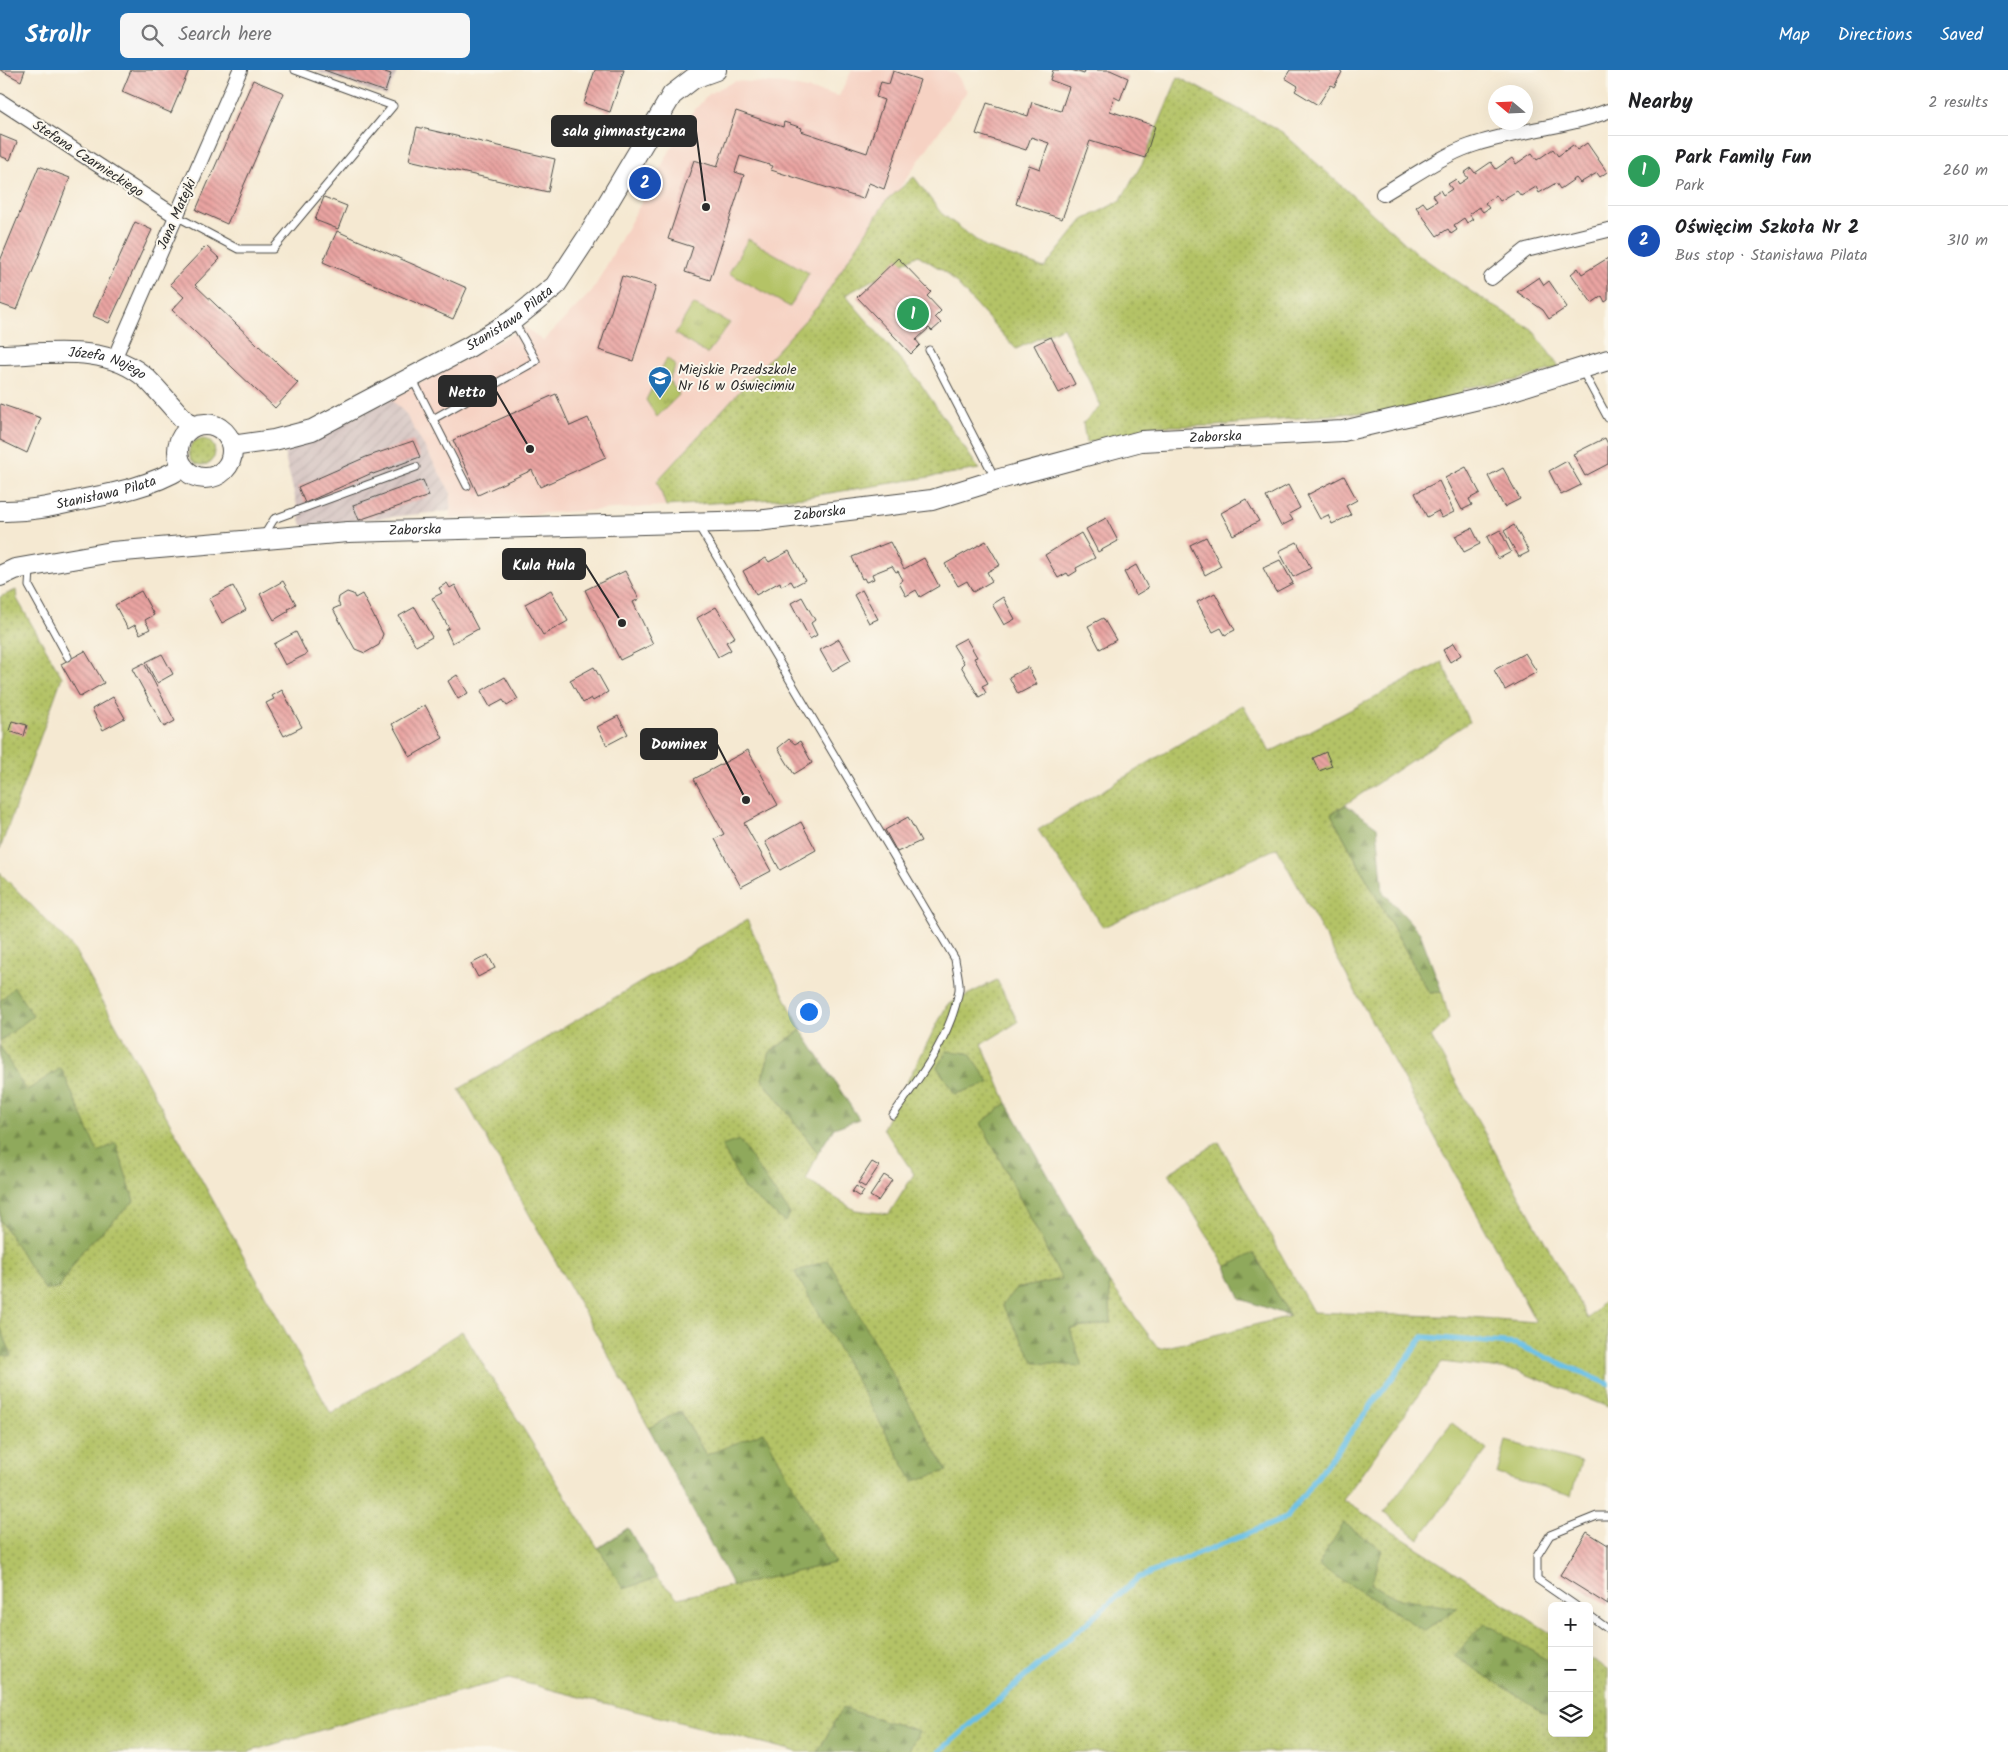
<!DOCTYPE html>
<html lang="en">
<head>
<meta charset="utf-8">
<style>
  body { margin:0; font-family:Kalam,sans-serif; background:#f6f6f6; color:#202124 }
  .controls { position:absolute; right:15px; bottom:15px; display:grid; overflow:hidden; border-radius:8px; box-shadow:0 5px 20px #0002 }
  .controls button { width:45px; height:45px; display:grid; place-items:center; padding:0; border:0; border-bottom:1px solid #e0e0e0; background:#fff; color:#202124; font:25px sans-serif }
  .compass { position:absolute; left:1488px; top:15px; width:45px; height:45px; border-radius:50%; background:#fff; box-shadow:0 5px 20px #0002; rotate:289deg }
  .you { position:absolute; left:808px; top:941px; width:18px; height:18px; margin:-12px; border:4px solid #fff; border-radius:50%; background:#1a73e8; box-shadow:0 0 0 8px #1a73e833 }
  .badge { display:grid; place-items:center; width:32px; height:32px; border-radius:50%; background:#1f6fb2; color:#fff; font-size:16px; font-weight:700 }
  .pin { position:absolute; translate:-50% -50%; border:2px solid #fff; box-shadow:0 1px 5px #0006 }
  .list { margin:0; padding:0; list-style:none }
  h2 { display:flex; justify-content:space-between; align-items:center; height:65px; margin:0; padding:0 20px; font-size:21px }
  h2 small { font-size:16px; font-weight:400; color:#757577 }
  .list li { display:grid; grid-template-columns:32px 1fr auto; gap:15px; align-items:center; box-sizing:border-box; height:70px; padding:0 20px; border-top:1px solid #e0e0e0 }
  .list b { display:block; font-size:19px; white-space:nowrap }
  .list p { margin:0; font-size:16px; white-space:nowrap; color:#757577 }
  .list em { font-size:16px; font-style:normal; color:#757577 }
  .icon { flex:none; width:28px; height:28px; fill:none; stroke:currentColor; stroke-width:2; stroke-linecap:round; stroke-linejoin:round }
  .map { position:relative; flex:none; width:1608px; height:1682px; overflow:hidden }
  header { display:flex; align-items:center; gap:30px; box-sizing:border-box; height:70px; padding:0 25px; background:#1f6fb2; color:#fff }
  header strong { font-size:24px }
  nav { display:flex; gap:28px; margin-inline-start:auto; font-size:18px }
  .search { width:350px; height:45px; background:#f6f6f6; display:flex; align-items:center; gap:12px; box-sizing:border-box; padding:0 18px; border-radius:8px; color:#757577; font-size:19px }
  main { display:flex }
  aside { flex:1; background:#fff }
  .map>svg:first-child { display:block }
  .built { fill:#f6d2c3 }
  .industrial { fill:url(#industrial-furrows) }
  .grass { fill:url(#grass-dots); stroke:#707748 }
  .forest { fill:url(#forest-firs); stroke:#5d6a43 }
  .park { fill:url(#park-tufts); stroke:#707748 }
  .pitch { fill:#b4c366; stroke:#707748 }
  .lines { fill:none; stroke-linecap:round; stroke-linejoin:round }
  .stream { stroke:#69c0e6; stroke-width:5.5 }
  .building { fill:url(#building-back-hatch) }
  .lane-casing { stroke:#494844; stroke-width:9 }
  .street-casing { stroke:#494844; stroke-width:16 }
  .secondary-casing { stroke:#494844; stroke-width:22 }
  .lane { stroke:#fff; stroke-width:7 }
  .street { stroke:#fff; stroke-width:14 }
  .secondary { stroke:#fff; stroke-width:20 }
  .labels { text-anchor:middle; dominant-baseline:central; stroke-width:4; stroke-linejoin:round; paint-order:stroke }
  .street-label { font-size:14px; fill:#2b2b2b; stroke:#fbf7ec }
  .poi-label { font-size:14px; fill:#2b2b2b; stroke:#fbf7ec; text-anchor:start }
  .leader { fill:none; stroke:#2b2b2b; stroke-width:2 }
  .callout-dot { fill:#2b2b2b; stroke:#fbf7ec; stroke-width:2 }
  .callout { fill:#2b2b2b; stroke:#2b2b2b; stroke-width:2 }
  .callout-label { font-size:15px; text-anchor:middle; font-weight:bold; fill:#fff }
</style>
</head>
<body>
<header>
<strong>Strollr</strong>
<div class="search"><svg class="icon" aria-label="search" viewBox="0 0 24 24"><circle cx="10" cy="10" r="6"/><path d="M15 15l6 6"/></svg>Search here</div>
<nav><a>Map</a><a>Directions</a><a>Saved</a></nav>
</header>
<main>
<div class="map">
<svg width="1608" height="1682" viewBox="0 0 1608 1682">
  <defs>
    <pattern id="industrial-furrows" width="10" height="10" patternUnits="userSpaceOnUse" patternTransform="scale(1.25)"><rect width="10" height="10" fill="#d1bfbd"/><path d="M-1 1l2-2M0 10L10 0M9 11l2-2" fill="none" stroke="#b4a4a3"/></pattern>
    <pattern id="grass-dots" width="8" height="8" patternUnits="userSpaceOnUse" patternTransform="scale(1.25)"><rect width="8" height="8" fill="#b4c366"/><path d="M2 2h.1M6 6h.1" fill="none" stroke="#939f54" stroke-width="1.8" stroke-linecap="round"/></pattern>
    <pattern id="forest-firs" width="22" height="20" patternUnits="userSpaceOnUse" patternTransform="scale(1.25)"><rect width="22" height="20" fill="#8fa95b"/><path d="M5 1l3.5 6h-7zM16 11l3.5 6h-7z" fill="#758a4b"/></pattern>
    <pattern id="park-tufts" width="24" height="20" patternUnits="userSpaceOnUse" patternTransform="scale(1.25)"><rect width="24" height="20" fill="#b4c366"/><path d="M3 7l-1-3M5 7V3M7 7l1-3M15 17l-1-3M17 17v-4M19 17l1-3" fill="none" stroke="#939f54"/></pattern>
    <pattern id="building-back-hatch" width="6" height="6" patternUnits="userSpaceOnUse" patternTransform="scale(1.25)"><rect width="6" height="6" fill="#eaa4a2"/><path d="M-1 5l2 2M0 0l6 6M5-1l2 2" fill="none" stroke="#be8684"/></pattern>
  </defs>
  <rect width="100%" height="100%" fill="#fbf7ec"/>
  <filter id="ink" filterUnits="userSpaceOnUse"><feTurbulence type="fractalNoise" baseFrequency=".02" numOctaves="2"/><feDisplacementMap in="SourceGraphic" scale="10" xChannelSelector="R" yChannelSelector="G"/><feConvolveMatrix kernelMatrix="1 2 1 2 8 2 1 2 1" color-interpolation-filters="sRGB"/></filter>
  <filter id="wash" filterUnits="userSpaceOnUse"><feTurbulence type="fractalNoise" baseFrequency=".0096" numOctaves="4" result="noise"/><feDisplacementMap in="SourceGraphic" scale="20" xChannelSelector="R" yChannelSelector="G"/><feGaussianBlur stdDeviation="1.12" result="paint"/><feColorMatrix in="noise" values="0 0 0 0 0 0 0 0 0 0 0 0 0 0 0 0 0 1.4 0 .05"/><feComposite in="paint" operator="in"/></filter>
  <g filter="url(#wash)">
    <rect width="100%" height="100%" fill="#f5e9d2"/>
    <!-- built -->
    <path class="built" d="M852,0H946L956,4L967,21L819,235L657,410L666,436L450,449L451,423L391,329L525,257L543,271L593,220L689,46L710,23L735,11L783,14L839,26Z"/>
    <!-- industrial -->
    <g class="industrial">
      <path d="M318,0H398L386,26L317,2Z"/>
      <path d="M391,329L405,343L451,423L450,441L302,456L284,383Z"/>
    </g>
    <!-- grass -->
    <g class="grass">
      <path d="M1178,7L1282,62L1416,183L1476,225L1532,259L1559,297L1519,310L1464,318L1463,326L1384,343H1353L1215,356H1157L1086,373L1083,353L1101,336L1063,257L1016,279L947,203L918,185L845,225L918,310L979,399L805,427L666,436L657,411L819,235L886,131L914,107L941,143L985,177L1044,198L1083,150L1120,131L1143,92Z"/>
      <circle cx="202" cy="382" r="13"/>
      <path d="M16,520L17,529L62,607L0,779V527Z"/>
      <path d="M1442,592L1469,652L1331,744L1429,923L1442,922L1449,949L1431,967L1588,1249L1608,1227V1337L1518,1301L1442,1292L1343,1430L1552,1564V1663H1589V1588L1608,1600V1682H908L919,1661L842,1638L818,1682H798L509,1609L391,1639L248,1682H0V803L74,879L331,1344L462,1261L598,1478L628,1458L657,1508L678,1528L834,1493L706,1385L680,1341L649,1358L459,1019L747,850L801,960L770,982L762,1009L818,1083L806,1110L855,1140L889,1144L914,1104L883,1058L947,935L997,910L1018,952L982,974L1007,1033L981,1053L1062,1209L1015,1219L1070,1259L1111,1253L1109,1212L1159,1279L1290,1246L1254,1184L1226,1197L1169,1103L1219,1072L1313,1242L1469,1247L1536,1252L1277,778L1103,857L1038,760L1243,635L1270,682Z"/>
    </g>
    <!-- forest -->
    <g class="forest">
      <path d="M1346,735L1377,757L1383,822L1420,863L1442,922L1429,923L1331,744Z"/>
      <path d="M14,917L33,946L0,971V931Z"/>
      <path d="M801,960L859,1049L834,1058L818,1083L762,1009L770,982Z"/>
      <path d="M0,976L26,1021L61,998L98,1082L116,1073L134,1131L82,1181L59,1218L45,1220L0,1150Z"/>
      <path d="M947,981L969,983L990,1013L955,1024L937,997Z"/>
      <path d="M1007,1033L1109,1212L1111,1253L1070,1259L1082,1296L1035,1293L1002,1235L1015,1219L1062,1209L981,1053Z"/>
      <path d="M739,1070L790,1144L785,1152L744,1119L722,1076Z"/>
      <path d="M1254,1183L1290,1246L1241,1229L1226,1197Z"/>
      <path d="M828,1190L947,1401L913,1411L795,1202Z"/>
      <path d="M0,1256L12,1286L0,1285Z"/>
      <path d="M680,1341L706,1385L764,1362L835,1493L733,1516L649,1358Z"/>
      <path d="M1344,1453L1382,1480L1371,1514L1399,1529L1457,1538L1425,1561L1318,1495Z"/>
      <path d="M628,1458L657,1508L623,1519L599,1478Z"/>
      <path d="M1485,1553L1552,1593V1648L1454,1586Z"/>
      <path d="M842,1638L919,1661L908,1682H818Z"/>
    </g>
    <!-- park -->
    <g class="park">
      <path d="M693,234L730,253L707,284L675,264Z"/>
      <path d="M667,288L676,296L669,310L679,325L657,347L646,330Z"/>
    </g>
    <!-- pitch -->
    <g class="pitch">
      <path d="M748,169L809,203L790,237L729,203Z"/>
      <path d="M1452,1353L1487,1380L1419,1469L1384,1442Z"/>
      <path d="M1506,1371L1581,1392L1571,1425L1497,1404Z"/>
    </g>
    <g class="lines">
      <!-- stream -->
      <path class="stream" d="M939,1682L1138,1508L1286,1448L1423,1267L1516,1274L1608,1314"/>
    </g>
    <g id="blocks">
      <!-- building -->
      <g class="building">
        <path d="M0,0H25L21,11Z"/>
        <path d="M131,0H189L171,43L122,22Z"/>
        <path d="M324,0H379L391,4L385,22Z"/>
        <path d="M595,0H624L610,42L584,33Z"/>
        <path d="M1053,0H1071L1084,4L1085,2L1080,0H1110L1128,8L1120,30L1114,27L1110,41L1155,56L1145,88L1090,71L1062,149L1016,134L1029,95L1040,99L1049,73L1031,67L1026,80L976,64L987,33L1028,46L1032,32L1061,41L1069,17L1050,10Z"/>
        <path d="M1290,0H1339L1342,2L1334,17L1331,15L1318,35L1295,21L1298,16L1285,8Z"/>
        <path d="M893,1L920,10L884,119L869,113L863,129L771,100L773,96L740,86L735,102L744,105L710,210L685,202L693,177L668,169L694,90L717,97L736,41L783,57L784,52L802,58L801,61L867,83L884,30L876,27L881,12L889,14Z"/>
        <path d="M253,10L284,23L227,154L196,140Z"/>
        <path d="M417,57L555,89L548,122L409,90Z"/>
        <path d="M0,65L17,72L10,90L0,86Z"/>
        <path d="M1587,73L1607,102L1600,107L1597,103L1580,113L1576,108L1560,119L1556,113L1539,123L1536,117L1521,126L1517,121L1500,131L1496,125L1485,133L1489,138L1483,142L1479,137L1469,144L1473,149L1467,153L1464,148L1454,155L1457,160L1451,164L1448,159L1437,166L1416,137L1423,132L1427,137L1437,131L1433,125L1440,120L1443,125L1452,119L1448,114L1456,109L1459,114L1468,108L1464,103L1471,98L1475,103L1491,92L1496,99L1512,88L1516,94L1532,83L1537,90L1553,79L1558,86L1573,75L1577,80Z"/>
        <path d="M39,96L70,108L17,240L0,234V191Z"/>
        <path d="M324,127L347,136L338,159L315,150Z"/>
        <path d="M135,152L152,160L109,253L93,246Z"/>
        <path d="M337,161L467,218L453,249L323,192Z"/>
        <path d="M206,176L220,189L195,215L298,313L275,338L172,240L184,227L170,214Z"/>
        <path d="M898,188L931,222L927,226L941,241L935,247L941,253L932,261L929,258L916,270L920,275L911,284L857,227Z"/>
        <path d="M1608,188V230L1605,232L1602,226L1592,233L1571,204L1578,198L1582,204Z"/>
        <path d="M622,206L656,216L633,291L599,280Z"/>
        <path d="M1539,207L1544,215L1549,211L1567,237L1549,249L1543,240L1517,222Z"/>
        <path d="M1051,267L1075,314L1059,323L1034,275Z"/>
        <path d="M556,324L570,356L588,348L606,387L540,417L532,400L478,425L453,370Z"/>
        <path d="M0,334L41,348L27,383L0,370Z"/>
        <path d="M1605,368L1608,374V394L1585,406L1573,384Z"/>
        <path d="M413,371L420,387L373,404L372,403L305,433L298,417L366,387Z"/>
        <path d="M1567,391L1581,415L1561,425L1549,401Z"/>
        <path d="M1466,397L1480,423L1469,429L1472,435L1462,440L1445,408Z"/>
        <path d="M1503,398L1520,429L1504,437L1488,406Z"/>
        <path d="M1344,406L1357,430L1346,436L1351,445L1332,454L1328,445L1320,449L1307,425Z"/>
        <path d="M423,410L429,426L359,450L353,435Z"/>
        <path d="M1439,411L1454,442L1442,448L1438,441L1427,447L1415,423Z"/>
        <path d="M1288,415L1300,438L1289,444L1293,450L1281,456L1266,427Z"/>
        <path d="M1246,429L1259,451L1233,465L1221,443Z"/>
        <path d="M1106,448L1118,471L1098,482L1086,459Z"/>
        <path d="M1514,455L1529,482L1519,487L1504,461Z"/>
        <path d="M1472,458L1480,474L1464,482L1455,466Z"/>
        <path d="M1500,460L1511,482L1498,489L1487,467Z"/>
        <path d="M1081,463L1095,488L1076,498L1077,501L1069,506L1067,503L1058,508L1045,485Z"/>
        <path d="M1206,467L1221,496L1205,505L1190,475Z"/>
        <path d="M986,471L1000,495L987,502L992,511L973,522L967,511L958,516L945,494Z"/>
        <path d="M890,472L904,499L924,488L939,516L920,527L916,520L906,526L899,513L903,510L898,501L896,502L892,496L872,504L874,509L866,512L864,508L862,509L852,487Z"/>
        <path d="M1297,472L1311,498L1293,507L1279,481Z"/>
        <path d="M789,481L805,510L794,516L791,511L781,516L780,512L756,525L743,501L766,488L769,492Z"/>
        <path d="M1280,490L1293,513L1276,522L1263,498Z"/>
        <path d="M1136,495L1148,518L1136,525L1124,502Z"/>
        <path d="M625,501L639,529L633,532L653,574L620,590L585,520Z"/>
        <path d="M283,511L296,534L288,539L289,541L274,550L260,524Z"/>
        <path d="M447,513L450,518L455,515L478,559L452,573L446,560L449,558L432,528L442,523L439,518Z"/>
        <path d="M233,516L246,540L222,553L209,529Z"/>
        <path d="M551,520L568,551L543,565L525,534Z"/>
        <path d="M862,520L878,549L869,553L854,525Z"/>
        <path d="M141,521L154,545L145,550L150,559L140,564L135,555L128,559L115,535Z"/>
        <path d="M347,522L353,524L355,528L362,524L383,564L379,575L365,583L355,579L333,539L340,536L338,532L339,527Z"/>
        <path d="M1215,523L1235,560L1225,565L1221,558L1213,562L1197,532Z"/>
        <path d="M802,527L815,550L811,553L817,565L810,569L791,533Z"/>
        <path d="M1003,527L1015,549L1004,555L992,534Z"/>
        <path d="M415,537L432,567L416,576L399,546Z"/>
        <path d="M716,537L735,567L726,572L731,580L718,587L697,548Z"/>
        <path d="M1103,548L1116,570L1100,579L1088,556Z"/>
        <path d="M296,562L307,584L285,595L274,574Z"/>
        <path d="M966,568L977,587L974,588L988,613L982,616L986,623L979,627L961,596L964,593L953,575Z"/>
        <path d="M839,569L851,590L832,601L820,580Z"/>
        <path d="M1454,573L1461,585L1450,592L1443,580Z"/>
        <path d="M85,581L104,613L80,627L61,594Z"/>
        <path d="M1525,583L1537,602L1505,620L1494,600Z"/>
        <path d="M162,584L173,604L157,613L146,592Z"/>
        <path d="M144,593L175,651L164,657L132,599Z"/>
        <path d="M594,597L608,622L593,631L591,628L583,633L570,610Z"/>
        <path d="M1028,597L1037,614L1018,624L1009,607Z"/>
        <path d="M457,605L468,623L458,629L448,611Z"/>
        <path d="M505,607L518,629L507,636L503,630L490,637L481,621Z"/>
        <path d="M282,620L302,657L284,666L266,633L274,629L272,626Z"/>
        <path d="M113,627L125,648L103,660L92,639Z"/>
        <path d="M425,635L443,668L410,687L392,654Z"/>
        <path d="M618,646L628,664L607,675L597,657Z"/>
        <path d="M12,651L27,655L24,666L9,661Z"/>
        <path d="M789,669L795,674L800,671L812,693L794,704L778,678Z"/>
        <path d="M748,680L778,735L744,753L771,801L741,817L715,769L724,764L694,709Z"/>
        <path d="M1326,682L1332,696L1319,701L1313,688Z"/>
        <path d="M908,747L921,771L897,782L885,760Z"/>
        <path d="M801,752L816,780L780,800L765,772Z"/>
        <path d="M488,885L495,898L478,907L471,894Z"/>
        <path d="M872,1092L879,1096L865,1117L858,1113Z"/>
        <path d="M884,1105L892,1110L878,1131L870,1126Z"/>
        <path d="M856,1116L864,1121L860,1127L852,1122Z"/>
        <path d="M1587,1462L1608,1475V1535L1560,1505Z"/>
      </g>
    </g>
  </g>
  <g filter="url(#ink)">
    <use href="#blocks" fill-opacity="0" stroke="#494844" stroke-width="1"/>
    <g class="lines">
      <!-- lane casing -->
      <g class="lane-casing">
        <g id="lane">
          <path d="M176,146L238,179H273L393,36L295,0"/>
          <path d="M929,280L995,408"/>
          <path d="M1582,300L1608,348"/>
          <path d="M412,308L467,416"/>
          <path d="M433,349L536,291L514,252"/>
          <path d="M698,455L955,889C956,898 960,910 959,920C951,967 920,1007 893,1045"/>
          <path d="M263,467L274,449L416,397"/>
          <path d="M30,500L29,516L68,587"/>
          <path d="M1576,1536L1537,1509V1486L1550,1465L1597,1446H1608"/>
          <path d="M1589,1545L1608,1559"/>
        </g>
      </g>
      <!-- street casing -->
      <g class="street-casing">
        <g id="street">
          <path d="M0,31L176,146"/>
          <path d="M1383,124C1409,109 1443,85 1470,76C1515,60 1564,58 1608,41"/>
          <path d="M1491,208L1526,180L1608,160"/>
          <path d="M114,289L240,0"/>
        </g>
      </g>
      <!-- secondary casing -->
      <g class="secondary-casing">
        <g id="secondary">
          <path id="s1" d="M0,285C49,284 107,273 147,309C162,324 176,342 191,357"/>
          <circle cx="205" cy="381" r="27"/>
          <path id="s2" d="M232,376L274,370L312,360L469,277L513,250L555,216L590,163L672,25L694,8L716,0"/>
          <path id="s3" d="M0,441C28,442 53,436 80,430C116,423 152,416 183,397"/>
          <path id="s4" d="M0,506L15,499L112,482L348,462L757,451L932,430L996,410L1141,371L1343,361L1500,324L1608,290"/>
        </g>
      </g>
      <!-- lane -->
      <use href="#lane" class="lane"/>
      <!-- street -->
      <use href="#street" class="street"/>
      <!-- secondary -->
      <use href="#secondary" class="secondary"/>
    </g>
  </g>
  <!-- icons -->
  <defs>
    <g id="school-pin" transform="scale(1.25)"><path d="M0 17L-7.5 6A9.5 9.5 0 1 1 7.5 6Z" fill="#1f6fb2" stroke="#fbf7ec"/><path d="M0-5L7-2L0 1L-7-2ZM-4 1L0 2.5L4 1V4Q0 6-4 4Z" fill="#fff"/></g>
  </defs>
  <g fill-rule="evenodd">
    <use href="#school-pin" x="660" y="308"/>
  </g>
  <g class="labels">
    <!-- street labels -->
    <g class="street-label">
      <text transform="translate(88 89) rotate(33)">Stefana Czarnieckiego</text>
      <text transform="translate(177 144) rotate(-66)">Jana Matejki</text>
      <text stroke="none"><textPath href="#s2" startOffset="309">Stanisława Pilata</textPath></text>
      <text stroke="none"><textPath href="#s1" startOffset="109">Józefa Nojego</textPath></text>
      <text stroke="none"><textPath href="#s4" startOffset="1229">Zaborska</textPath></text>
      <text stroke="none"><textPath href="#s3" startOffset="108">Stanisława Pilata</textPath></text>
      <text stroke="none"><textPath href="#s4" startOffset="824">Zaborska</textPath></text>
      <text stroke="none"><textPath href="#s4" startOffset="419">Zaborska</textPath></text>
    </g>
    <!-- poi labels -->
    <g class="poi-label">
      <text x="678" y="300">Miejskie Przedszkole<tspan x="678" dy="16">Nr 16 w Oświęcimiu</tspan></text>
    </g>
  </g>
  <!-- callouts -->
  <path class="leader" d="M706 137L696 61M530 379L496 321M622 553L585 494M746 730L717 674"/>
  <g class="callout-dot">
    <circle cx="706" cy="137" r="5"/>
    <circle cx="530" cy="379" r="5"/>
    <circle cx="622" cy="553" r="5"/>
    <circle cx="746" cy="730" r="5"/>
  </g>
  <g class="callout">
    <rect x="552" y="46" width="144" height="30" rx="5"/>
    <rect x="439" y="306" width="57" height="30" rx="5"/>
    <rect x="503" y="479" width="82" height="30" rx="5"/>
    <rect x="641" y="659" width="76" height="30" rx="5"/>
  </g>
  <g class="callout-label">
    <text x="624" y="66">sala gimnastyczna</text>
    <text x="467" y="327">Netto</text>
    <text x="544" y="500">Kula Hula</text>
    <text x="679" y="679">Dominex</text>
  </g>
</svg>
<div class="controls">
<button>+</button>
<button>−</button>
<button><svg class="icon" aria-label="layers" viewBox="0 0 24 24"><path d="M12 4l9 5-9 5-9-5zM3 14l9 5 9-5"/></svg></button>
</div>
<svg class="compass" viewBox="-18 -18 36 36"><path d="M0-13l5 13h-10z" fill="#e53935"/><path d="M0 13l5-13h-10z" fill="#757577"/></svg>
<div class="you"></div>
<div class="pin badge" style="left:913px;top:244px;background:#2e9e5b">1</div>
<div class="pin badge" style="left:645px;top:113px;background:#1a4fb4">2</div>
</div>
<aside>
<h2>Nearby<small>2 results</small></h2>
<ul class="list">
<li><span class="badge" style="background:#2e9e5b">1</span><div><b>Park Family Fun</b><p>Park</p></div><em>260 m</em></li>
<li><span class="badge" style="background:#1a4fb4">2</span><div><b>Oświęcim Szkoła Nr 2</b><p>Bus stop · Stanisława Pilata</p></div><em>310 m</em></li>
</ul>
</aside>
</main>
</body>
</html>
